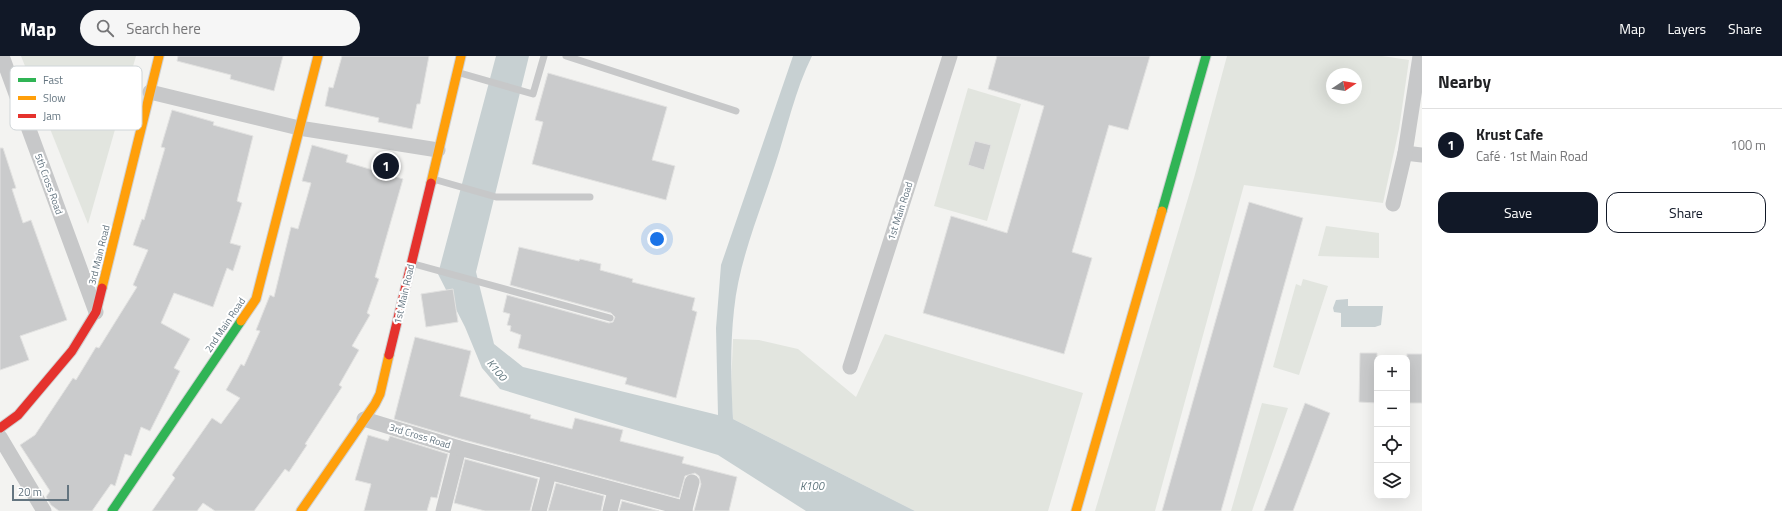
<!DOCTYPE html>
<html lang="en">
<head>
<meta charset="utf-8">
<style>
  body { margin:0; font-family:"Titillium Web",sans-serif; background:#f6f6f6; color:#202124 }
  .controls { position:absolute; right:12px; bottom:12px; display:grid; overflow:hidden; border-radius:8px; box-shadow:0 4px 16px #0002 }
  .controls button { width:36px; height:36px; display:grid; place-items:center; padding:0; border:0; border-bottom:1px solid #e0e0e0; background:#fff; color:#202124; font:20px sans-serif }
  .compass { position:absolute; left:1326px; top:12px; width:36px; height:36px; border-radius:50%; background:#fff; box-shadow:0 4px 16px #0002; rotate:78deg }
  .scale { position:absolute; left:12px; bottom:10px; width:57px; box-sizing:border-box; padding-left:4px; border:2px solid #647580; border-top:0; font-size:11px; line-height:14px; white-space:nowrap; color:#647580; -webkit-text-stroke:3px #fff; paint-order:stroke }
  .you { position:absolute; left:657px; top:183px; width:14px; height:14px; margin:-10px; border:3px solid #fff; border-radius:50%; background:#1a73e8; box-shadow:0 0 0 6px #1a73e833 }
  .badge { display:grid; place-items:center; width:26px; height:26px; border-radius:50%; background:#111827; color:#fff; font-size:13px; font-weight:700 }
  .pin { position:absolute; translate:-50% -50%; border:2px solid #fff; box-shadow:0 1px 4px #0006 }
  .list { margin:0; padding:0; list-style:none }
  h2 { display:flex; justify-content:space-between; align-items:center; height:52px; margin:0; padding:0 16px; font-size:17px }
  h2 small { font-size:13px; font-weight:400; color:#757577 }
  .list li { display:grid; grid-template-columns:26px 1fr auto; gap:12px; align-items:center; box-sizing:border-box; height:72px; padding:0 16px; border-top:1px solid #e0e0e0 }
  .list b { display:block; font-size:15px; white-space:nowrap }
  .list p { margin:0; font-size:13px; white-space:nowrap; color:#757577 }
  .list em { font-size:13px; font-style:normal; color:#757577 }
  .actions { display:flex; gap:8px; padding:12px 16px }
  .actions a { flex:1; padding:9px 0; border:1px solid #111827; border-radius:12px; text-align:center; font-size:14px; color:#111827 }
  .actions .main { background:#111827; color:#fff }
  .icon { flex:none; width:22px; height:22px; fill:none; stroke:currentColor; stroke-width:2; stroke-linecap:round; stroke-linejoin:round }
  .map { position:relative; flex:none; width:1422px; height:455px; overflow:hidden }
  header { display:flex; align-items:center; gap:24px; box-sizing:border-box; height:56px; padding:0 20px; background:#111827; color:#fff }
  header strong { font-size:19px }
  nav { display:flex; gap:22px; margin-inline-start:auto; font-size:14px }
  .search { width:280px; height:36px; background:#f6f6f6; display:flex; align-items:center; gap:10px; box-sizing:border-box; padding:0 14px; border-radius:22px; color:#757577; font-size:15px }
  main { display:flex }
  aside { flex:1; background:#fff }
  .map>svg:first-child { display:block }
  .green { fill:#e2e5df; fill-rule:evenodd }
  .water { fill:#c7d0d2 }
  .building { fill:#cacbcc; stroke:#e2e2e1 }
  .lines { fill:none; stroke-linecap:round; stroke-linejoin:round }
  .fast-casing { stroke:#cfd0d1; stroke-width:11 }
  .slow-casing { stroke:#cfd0d1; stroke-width:11 }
  .jam-casing { stroke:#cfd0d1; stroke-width:11 }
  .lane { stroke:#c7c8c9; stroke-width:7 }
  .street { stroke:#c7c8c9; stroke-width:15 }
  .fast { stroke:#30b455; stroke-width:9 }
  .slow { stroke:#ff9f0a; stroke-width:9 }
  .jam { stroke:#e5322d; stroke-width:9 }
  .labels { text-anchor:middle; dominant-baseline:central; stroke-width:4; stroke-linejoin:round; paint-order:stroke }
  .street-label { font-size:10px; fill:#647580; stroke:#fff }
  .water-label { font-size:11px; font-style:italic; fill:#60777e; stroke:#fff }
  .key { fill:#fff; stroke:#d0d6d9; stroke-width:1 }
  .key-label { font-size:11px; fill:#647580 }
</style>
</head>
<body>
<header>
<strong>Map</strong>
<div class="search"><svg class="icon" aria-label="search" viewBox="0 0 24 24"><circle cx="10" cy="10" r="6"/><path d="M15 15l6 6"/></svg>Search here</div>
<nav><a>Map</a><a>Layers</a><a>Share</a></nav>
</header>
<main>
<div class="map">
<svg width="1422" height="455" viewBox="0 0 1422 455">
  <rect width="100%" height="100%" fill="#f3f3f1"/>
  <!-- green -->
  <g class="green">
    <path d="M21,0H136L88,168Z"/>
    <path d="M1227,0H1382L1409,4L1399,73L1383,147L1244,129L1155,455H1095L1194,122ZM1332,18H1356V42H1332Z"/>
    <path d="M968,32L1021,48L987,165L934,150Z"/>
    <path d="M1326,170L1379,177V202L1318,200Z"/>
    <path d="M1303,223L1328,230L1299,319L1273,311L1296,228L1301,230Z"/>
    <path d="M885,278L1083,337L1048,455H915L733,363L731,333L733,283L759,284L798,293L856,341Z"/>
    <path d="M1262,347L1288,352L1252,455H1231Z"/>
  </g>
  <!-- water -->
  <g class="water">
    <path d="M496,0H529L476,216L494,288L523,311L718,359L716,272L721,209L793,0H812C795,34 787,73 775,109C760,156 739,204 734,254C730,290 731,327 733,363L915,455H806L718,399L500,333L482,312L465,271L438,218Z"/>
    <path d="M1348,243V250H1383L1381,269L1375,271H1341V257L1334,256L1333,252L1336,244Z"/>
  </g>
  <!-- building -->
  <g class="building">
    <path d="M178,0H283L274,35L230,23L231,19L177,5Z"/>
    <path d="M342,0H429L420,48H417L412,73L378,66L379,62L325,50L329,31L333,32Z"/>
    <path d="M997,0H1150L1128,74L1109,69L1072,196L1092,202L1064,298L923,257L951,160L1007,177L1044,50L988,33Z"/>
    <path d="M548,17L667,51L652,104L675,110L666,144L532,108L543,66L535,64Z"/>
    <path d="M172,54L214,66L213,69L253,80L237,145L242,147L230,187L241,190L233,215L227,212L213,251L174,237L161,267L190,283L174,312L180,315L150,375L141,371L131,400L125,398L115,430L111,428L92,455H59L51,449L46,441L50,435L20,389L35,379L73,322L76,324L96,291L99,292L137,231L133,229L148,194L133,189L142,163L144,164L165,92L161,91Z"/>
    <path d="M975,85L991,89L984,114L968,109Z"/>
    <path d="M312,89L348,99L346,106L403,123L375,221L379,223L367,257L370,259L352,290L359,294L339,329L342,331L305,388L307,389L289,416L285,413L254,455H215L203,447L197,455H152L175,422L172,419L212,362L221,368L240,342L226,334L241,308L244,310L260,275L256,274L270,239L274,241L291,171L298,173L311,127L302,125Z"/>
    <path d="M0,92H3L16,132L12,133L23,167L31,164L67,264L20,280L29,304L0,314Z"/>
    <path d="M1249,146L1303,162L1227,434L1221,455H1162Z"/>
    <path d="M519,191L579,205L580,203L601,208L600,214L633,223L632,226L695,242L692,254L697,256L676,342L625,328L627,322L518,292L521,279L510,275L511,270L507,269L510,258L503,256L507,239L609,267L613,266L615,261L611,257L510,229Z"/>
    <path d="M453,233L458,266L426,271L421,238Z"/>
    <path d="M415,281L471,295L460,340L531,359L530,362L572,373L575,362L623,374L620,385L684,401L682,407L737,421L729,455H694L701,428L699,420L695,417L685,420L679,442L461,383L394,363Z"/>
    <path d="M1360,297H1377V347L1359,346Z"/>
    <rect x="1407" y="298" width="15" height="49"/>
    <path d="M1305,347L1330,357L1293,455H1264Z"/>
    <path d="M368,379L388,385L390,380L448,398L437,442L431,441L427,455H364L371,428L355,424Z"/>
    <path d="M465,403L538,423L530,455H485L454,447Z"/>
    <path d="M556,427L604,440L601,455H548Z"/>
    <path d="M622,445L659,455H619Z"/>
  </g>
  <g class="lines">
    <!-- fast casing -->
    <g class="fast-casing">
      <g id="fast">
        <path d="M1162,155L1206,0"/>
        <path d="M112,455L241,265"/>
      </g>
    </g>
    <!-- slow casing -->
    <g class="slow-casing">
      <g id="slow">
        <path d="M431,127L461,0"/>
        <path d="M102,232L159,0"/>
        <path d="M241,265L256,243L318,0"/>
        <path d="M301,455L375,348L380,338L389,299"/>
        <path d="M1076,455L1162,155"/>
      </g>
    </g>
    <!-- jam casing -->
    <g class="jam-casing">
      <g id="jam">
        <path d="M389,299L431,127"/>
        <path d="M0,372L18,359L72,295L96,256L102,232"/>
      </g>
    </g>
    <!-- lane -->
    <g class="lane">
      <path d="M566,0L736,55"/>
      <path d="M460,17L533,38L544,0"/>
      <path d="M433,123L496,141H590"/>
      <path d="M414,208L610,262"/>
    </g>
    <!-- street -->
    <g class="street">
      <path d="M2,0L96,256"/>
      <path d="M150,36L299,72L438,94"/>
      <path d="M1405,97L1422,99"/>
      <path d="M1393,148L1405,97L1420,0"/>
      <path d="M850,311L950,0"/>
      <path d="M364,363L459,392L443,455"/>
      <path d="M0,381L44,455"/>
      <path d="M459,392L683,452L685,455"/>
      <path d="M685,453L692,426"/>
      <path d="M539,455L549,417"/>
      <path d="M610,455L615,435"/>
    </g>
    <!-- fast -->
    <use href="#fast" class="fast"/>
    <!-- slow -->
    <use href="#slow" class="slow"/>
    <!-- jam -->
    <use href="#jam" class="jam"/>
  </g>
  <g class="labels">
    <!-- street labels -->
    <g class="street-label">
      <text transform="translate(49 128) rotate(70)">5th Cross Road</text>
      <text transform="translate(900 155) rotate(-72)">1st Main Road</text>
      <text transform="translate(99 199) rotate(-76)">3rd Main Road</text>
      <text transform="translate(404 238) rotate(-77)">1st Main Road</text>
      <text transform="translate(225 269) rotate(-56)">2nd Main Road</text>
      <text transform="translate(420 380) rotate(17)">3rd Cross Road</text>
    </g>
    <!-- water labels -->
    <g class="water-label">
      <text transform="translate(497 314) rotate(50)">K100</text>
      <text x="812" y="430">K100</text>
    </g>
  </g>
  <!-- legend -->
  <rect x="10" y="10" width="132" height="64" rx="6" class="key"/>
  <rect x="18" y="22" width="18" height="4" fill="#30b455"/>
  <rect x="18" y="40" width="18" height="4" fill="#ff9f0a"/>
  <rect x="18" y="58" width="18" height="4" fill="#e5322d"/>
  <g class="key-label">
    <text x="43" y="28">Fast</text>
    <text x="43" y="46">Slow</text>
    <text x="43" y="64">Jam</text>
  </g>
</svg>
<div class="controls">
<button>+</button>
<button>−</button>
<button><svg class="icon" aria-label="locate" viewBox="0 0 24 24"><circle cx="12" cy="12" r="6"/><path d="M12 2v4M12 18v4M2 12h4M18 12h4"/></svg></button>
<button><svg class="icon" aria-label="layers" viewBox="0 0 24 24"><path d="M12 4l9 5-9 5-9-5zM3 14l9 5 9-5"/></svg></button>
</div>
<svg class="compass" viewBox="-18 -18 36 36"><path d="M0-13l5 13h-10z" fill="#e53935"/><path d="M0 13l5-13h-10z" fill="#757577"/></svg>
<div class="scale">20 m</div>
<div class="you"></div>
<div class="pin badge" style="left:386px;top:110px">1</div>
</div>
<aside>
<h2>Nearby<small></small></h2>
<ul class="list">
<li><span class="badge">1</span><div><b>Krust Cafe</b><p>Café · 1st Main Road</p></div><em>100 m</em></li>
</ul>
<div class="actions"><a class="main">Save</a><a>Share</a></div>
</aside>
</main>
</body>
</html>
